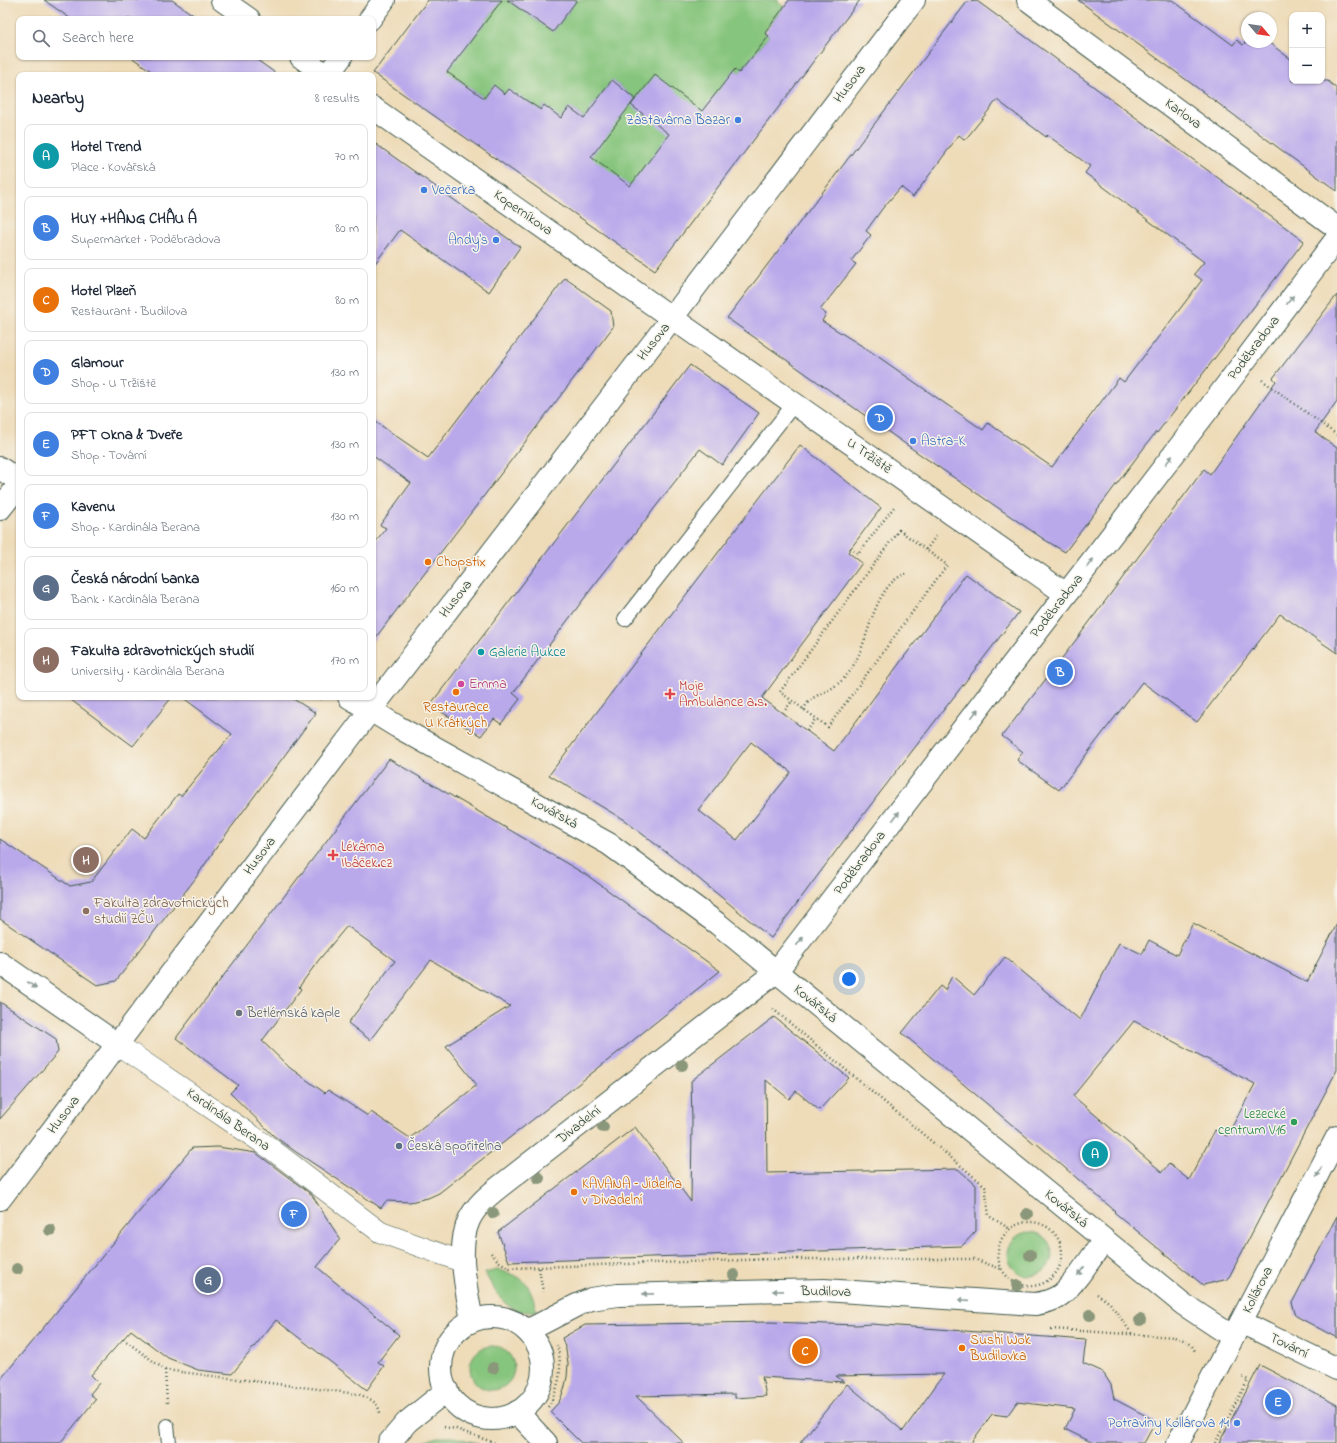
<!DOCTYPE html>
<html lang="en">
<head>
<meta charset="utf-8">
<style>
  body { margin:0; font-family:"Indie Flower",sans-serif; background:#f2f2f3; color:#1f2937 }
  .controls { position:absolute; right:12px; top:12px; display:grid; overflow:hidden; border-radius:8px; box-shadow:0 1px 3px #0004 }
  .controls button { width:36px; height:36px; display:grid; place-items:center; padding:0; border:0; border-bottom:1px solid #e0e1e3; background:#fff; color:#1f2937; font:20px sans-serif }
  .compass { position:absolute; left:1241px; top:12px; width:36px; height:36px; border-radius:50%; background:#fff; box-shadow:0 1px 3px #0004; rotate:119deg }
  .you { position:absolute; left:849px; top:979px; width:14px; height:14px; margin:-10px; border:3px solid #fff; border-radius:50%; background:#1a73e8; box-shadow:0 0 0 6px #1a73e833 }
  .badge { display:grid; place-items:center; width:26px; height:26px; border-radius:50%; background:#7c3aed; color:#fff; font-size:13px; font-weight:700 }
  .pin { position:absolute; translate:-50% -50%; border:2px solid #fff; box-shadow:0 1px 4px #0006 }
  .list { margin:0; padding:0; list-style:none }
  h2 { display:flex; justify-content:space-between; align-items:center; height:52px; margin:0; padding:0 16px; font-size:17px }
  h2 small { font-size:13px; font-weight:400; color:#747a83 }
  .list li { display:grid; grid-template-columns:26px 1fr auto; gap:12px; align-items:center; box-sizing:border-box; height:64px; margin:0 8px 8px; padding:0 8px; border:1px solid #e0e1e3; border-radius:8px }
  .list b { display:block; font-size:15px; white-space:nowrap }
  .list p { margin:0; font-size:13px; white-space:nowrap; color:#747a83 }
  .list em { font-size:13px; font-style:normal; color:#747a83 }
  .icon { flex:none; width:22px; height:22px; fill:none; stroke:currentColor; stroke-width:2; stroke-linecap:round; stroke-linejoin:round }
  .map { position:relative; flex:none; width:1337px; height:1443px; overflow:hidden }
  .search { position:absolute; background:#fff; box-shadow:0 1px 3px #0004; left:16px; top:16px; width:360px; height:44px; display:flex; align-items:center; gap:10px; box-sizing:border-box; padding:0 14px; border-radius:8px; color:#747a83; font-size:15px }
  .panel { position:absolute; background:#fff; box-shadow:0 1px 3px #0004; left:16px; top:72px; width:360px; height:628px; border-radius:8px }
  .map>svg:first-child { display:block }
  .green { fill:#86c57d; stroke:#528158 }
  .building { fill:#b9a9eb; fill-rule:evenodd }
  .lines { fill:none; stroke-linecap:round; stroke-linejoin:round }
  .service-casing { stroke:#3e5548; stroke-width:16 }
  .pedestrian-casing { stroke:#3e5548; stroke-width:22 }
  .minor-casing { stroke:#3e5548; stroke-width:24 }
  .tertiary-casing { stroke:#3e5548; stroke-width:24 }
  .path { stroke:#3e5548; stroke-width:2.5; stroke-dasharray:1 3; stroke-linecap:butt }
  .service { stroke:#fff; stroke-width:14 }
  .pedestrian { stroke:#fff; stroke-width:21 }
  .minor { stroke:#fff; stroke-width:22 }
  .tertiary { stroke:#fff; stroke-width:22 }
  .tree { fill:#8a977a }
  .oneway { fill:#8f9e9a }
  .shop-dot { fill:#3f7fe0; stroke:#f7f3e8; stroke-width:1.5 }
  .food-dot { fill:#e8710a; stroke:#f7f3e8; stroke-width:1.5 }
  .culture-dot { fill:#0f9aa8; stroke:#f7f3e8; stroke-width:1.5 }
  .hotel-dot { fill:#d1479c; stroke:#f7f3e8; stroke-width:1.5 }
  .health-dot { fill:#e0444e; stroke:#f7f3e8; stroke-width:1.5 }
  .education-dot { fill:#8d6e63; stroke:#f7f3e8; stroke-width:1.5 }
  .worship-dot { fill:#6b7280; stroke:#f7f3e8; stroke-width:1.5 }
  .leisure-dot { fill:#2e9e5b; stroke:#f7f3e8; stroke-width:1.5 }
  .service-dot { fill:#5c6f8a; stroke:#f7f3e8; stroke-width:1.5 }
  .labels { text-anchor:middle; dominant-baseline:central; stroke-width:3; stroke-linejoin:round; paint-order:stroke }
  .street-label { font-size:14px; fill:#1f3d34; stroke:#f7f3e8 }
  .shop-label { font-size:14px; fill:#366cbe; stroke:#f7f3e8; text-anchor:end }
  .food-label { font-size:14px; fill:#c56008; stroke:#f7f3e8; text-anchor:start }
  .culture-label { font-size:14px; fill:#0d838f; stroke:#f7f3e8; text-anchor:start }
  .hotel-label { font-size:14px; fill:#b23c85; stroke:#f7f3e8; text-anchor:start }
  .health-label { font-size:14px; fill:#be3a42; stroke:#f7f3e8; text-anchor:start }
  .education-label { font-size:14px; fill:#785e54; stroke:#f7f3e8; text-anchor:start }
  .worship-label { font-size:14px; fill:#5b616d; stroke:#f7f3e8; text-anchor:start }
  .leisure-label { font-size:14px; fill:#27864d; stroke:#f7f3e8; text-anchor:end }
  .service-label { font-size:14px; fill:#4e5e75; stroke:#f7f3e8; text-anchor:start }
</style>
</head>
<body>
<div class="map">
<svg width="1337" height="1443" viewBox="0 0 1337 1443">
  <rect width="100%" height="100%" fill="#f7f3e8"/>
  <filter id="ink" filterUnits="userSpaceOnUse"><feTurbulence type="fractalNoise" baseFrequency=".025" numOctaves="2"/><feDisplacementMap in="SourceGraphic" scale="8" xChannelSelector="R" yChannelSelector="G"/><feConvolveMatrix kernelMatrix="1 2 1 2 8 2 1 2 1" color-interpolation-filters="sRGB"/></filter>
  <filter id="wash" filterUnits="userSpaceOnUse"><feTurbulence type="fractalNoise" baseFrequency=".012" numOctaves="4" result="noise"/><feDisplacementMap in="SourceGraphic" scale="16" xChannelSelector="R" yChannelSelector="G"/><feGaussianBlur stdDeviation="0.9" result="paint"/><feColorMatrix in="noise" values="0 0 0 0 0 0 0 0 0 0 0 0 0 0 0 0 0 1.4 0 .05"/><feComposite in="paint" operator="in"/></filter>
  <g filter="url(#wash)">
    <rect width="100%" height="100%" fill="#eedcb9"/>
    <!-- green -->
    <g class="green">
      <path d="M502,0H507L553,32L572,7L562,0H779L778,1L784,7L764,32L769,36L739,73L735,69L704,113L630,186L574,149L635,99L612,80L584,118L569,107L558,123L547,116L551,110L544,105L541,110L505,94L494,86L484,98L456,78L439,82Z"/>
      <circle cx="1030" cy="1254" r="22"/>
      <path d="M497,1270C523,1275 532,1284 536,1311C507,1316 497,1295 485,1273Z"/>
      <circle cx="492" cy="1368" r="22"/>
      <path d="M437,1437H454L478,1443H421Z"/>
    </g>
    <g id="blocks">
      <!-- building -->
      <g class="building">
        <path d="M44,0H172L199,19H71Z"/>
        <path d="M428,0H502L447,72L484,98L494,85L505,94L509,89L541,110L544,105L561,118L569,107L584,118L612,80L635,99L591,157L630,186L669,134L631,105L655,75L702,111L735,69L739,73L769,36L765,33L789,0H860L655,270L373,73Z"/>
        <path d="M507,0H577L553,32Z"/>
        <path d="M1078,0H1172L1233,45L1237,40L1243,45L1246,42H1268L1292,60V81H1328L1337,89V191Z"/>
        <path d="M977,1L1304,241L1195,384L1157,433L1156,432L1065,552L1045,540L921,455L727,318L967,2ZM997,100L1046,137L1047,135L1090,166L1085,173L1204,262L1194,274L1202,280L1124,382L1119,378L1052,467L988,423L983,430L870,351L822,321L826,314L820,310L856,264L851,261L871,235L866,231L882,209L901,187L913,197L959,135L965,140Z"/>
        <path d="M131,57H253L278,75H157Z"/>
        <path d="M373,142L520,247L489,292L400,230L373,266Z"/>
        <path d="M565,278L611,311L613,327L373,641V545L386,528L380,525L411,483L373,456V420L428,458Z"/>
        <path d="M1337,295V401L1315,432L1337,448V653L1280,614L1197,722L1142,682L1059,790L1017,760L1023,752L1002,736L1079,636L1204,469L1210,474L1276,381L1273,378Z"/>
        <path d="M690,365L759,413L722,465L700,449L640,527L595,584L513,693L520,699L501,724L494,719L481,736L430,705Z"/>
        <path d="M800,445L881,508L848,552L862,563L762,698L834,751L966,574L1019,612L866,811L771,938L671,856L624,820L549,775ZM751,742L791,772L737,840L698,810Z"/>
        <path d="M67,697H172L133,746Z"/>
        <path d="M182,697H290L316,713L216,848L195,879L116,981L97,985L0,919V839L70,886L91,882L132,829L144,838L178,794L181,796L232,734Z"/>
        <path d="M389,759L588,876L720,971L577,1085L439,1193L428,1198L410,1202L386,1201L381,1208L296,1152L274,1136L230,1093L238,1085L176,1038ZM347,926L395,961L348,1023L370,1040L431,960L510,1006L446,1046L477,1085L410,1138L371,1112L368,1116L328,1090L325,1093L290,1068L262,1041L301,989L299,987L318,961Z"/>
        <path d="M1193,923L1307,982L1337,924V1070L1228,1279L1203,1285L1114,1212L1115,1211L1036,1143L1035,1144L902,1033L940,986L945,990L952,976L974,995L1005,957L1080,1020L1119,943L1142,954L1149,940L1177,955ZM1134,1021L1255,1084L1227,1136L1215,1130L1189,1180L1169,1164L1162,1172L1073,1096Z"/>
        <path d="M0,1002L56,1039L58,1052L0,1119Z"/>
        <path d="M774,1017L849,1078L819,1110L796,1091L789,1099L766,1080L767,1173L958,1169L976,1185V1231L962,1246L509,1262L498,1232L635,1127L691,1202L692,1122L691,1081Z"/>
        <path d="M218,1147L256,1153L312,1195L340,1239L317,1267L399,1335L378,1362L384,1366L367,1390L276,1320L232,1374L198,1370L168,1358L131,1330L91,1375L99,1383L90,1394L96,1399L60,1443H0V1380L192,1148Z"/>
        <path d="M1337,1216V1338L1296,1316L1292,1303Z"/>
        <path d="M770,1322L857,1325L871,1324L1086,1340L1083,1363L1099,1370L1104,1374L1111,1385L1114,1399L1156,1421L1144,1443H1093L1065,1429L1075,1409L1017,1402L1007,1416L992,1414L971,1443H800L847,1384L903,1431L944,1374L836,1376L844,1382L762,1377L766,1396L735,1398V1394L636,1396L684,1443H581L550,1412L559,1402L564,1390L567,1377L568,1363L566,1350L562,1338L585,1325Z"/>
        <path d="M1260,1365L1337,1405V1443H1219Z"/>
      </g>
    </g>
  </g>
  <g filter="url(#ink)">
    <use href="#blocks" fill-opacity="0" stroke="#3e5548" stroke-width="1"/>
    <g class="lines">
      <!-- service casing -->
      <g class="service-casing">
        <g id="service">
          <path d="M625,619L794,404"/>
          <path d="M167,1426L169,1443"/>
        </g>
      </g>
      <!-- pedestrian casing -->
      <g class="pedestrian-casing">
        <path id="pedestrian" d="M117,1044L270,1148L380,1232L463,1262"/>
      </g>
      <!-- minor casing -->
      <g class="minor-casing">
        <g id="minor">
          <path d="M1028,0L1337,228"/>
          <path d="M672,318L1066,594"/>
          <path d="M0,468L19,481"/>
          <path d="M349,697L398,727L609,844L718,924L1183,1304L1233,1337"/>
          <path d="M0,963L117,1044"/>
          <circle cx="492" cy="1368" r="51"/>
          <path d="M472,1321C467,1291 456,1249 469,1220C476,1205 490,1194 503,1184L776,972L1210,407L1337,238"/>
          <path d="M1241,1322L1337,1369"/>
          <path d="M527,1331L577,1305L591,1299L618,1295L824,1290L1035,1304C1043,1303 1051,1301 1059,1296C1073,1287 1093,1255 1104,1240"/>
          <path d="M517,1412L546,1443"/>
          <path d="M389,1443L407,1422L447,1390"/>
          <path d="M1178,1443L1337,1137"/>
        </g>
      </g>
      <!-- tertiary casing -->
      <g class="tertiary-casing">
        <g id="tertiary">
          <path d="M222,0L249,19"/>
          <path d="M370,19L384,0"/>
          <path d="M301,57L325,75"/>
          <path d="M328,75L341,57"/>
          <path d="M373,108L672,318"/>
          <path d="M0,509L19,485"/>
          <path d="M0,1199L360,724L672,318L914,0"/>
        </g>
      </g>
      <!-- path -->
      <g class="path">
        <path d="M1262,380L1337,435"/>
        <path d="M899,530L947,565L828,727L780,692Z"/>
        <path d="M850,548L858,554L894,507"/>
        <path d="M926,550L936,536"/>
        <path d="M317,697L323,701"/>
        <path d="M804,710C808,696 824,694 835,686C842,681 849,674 853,666C871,637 872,586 907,573"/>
        <path d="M783,713L792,701"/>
        <path d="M807,731L816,718"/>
        <path d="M773,1009L985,1186L989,1216L1010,1229"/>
        <circle cx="1030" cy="1254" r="32"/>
        <path d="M491,1253L498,1261L509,1268L772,1259H974L1001,1269"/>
        <path d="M539,1268L543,1292"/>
        <path d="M1097,1294L1110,1303L1132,1334"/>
        <path d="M1051,1329L1174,1337C1184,1340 1192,1342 1195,1352"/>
        <path d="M123,1339L165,1370L358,1394C368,1398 378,1401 380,1413"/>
        <path d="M165,1370L167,1403"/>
        <path d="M548,1407C560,1387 563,1367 557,1345"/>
        <path d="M444,1427L456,1429L495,1443"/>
        <path d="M1215,1443L1248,1380L1242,1377"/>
      </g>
      <!-- service -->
      <use href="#service" class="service"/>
      <!-- pedestrian -->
      <use href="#pedestrian" class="pedestrian"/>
      <!-- minor -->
      <use href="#minor" class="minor"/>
      <!-- tertiary -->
      <use href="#tertiary" class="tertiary"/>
    </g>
    <!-- trees -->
    <g class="tree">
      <circle cx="682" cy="1065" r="6"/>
      <circle cx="603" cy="1127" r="6"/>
      <circle cx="539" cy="1178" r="6"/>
      <circle cx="493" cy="1213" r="6"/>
      <circle cx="1027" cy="1214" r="6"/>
      <circle cx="50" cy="1230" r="6"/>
      <circle cx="1030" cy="1255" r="6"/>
      <circle cx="17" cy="1269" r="6"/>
      <circle cx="734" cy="1275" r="6"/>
      <circle cx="1017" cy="1285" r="6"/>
      <circle cx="1090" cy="1315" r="6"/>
      <circle cx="1140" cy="1320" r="6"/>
      <circle cx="493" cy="1368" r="6"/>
    </g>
    <!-- one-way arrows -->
    <defs><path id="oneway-solid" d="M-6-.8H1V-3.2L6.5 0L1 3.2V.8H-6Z"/></defs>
    <g class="oneway">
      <use href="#oneway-solid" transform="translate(1290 300) rotate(-53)"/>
      <use href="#oneway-solid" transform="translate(1169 460) rotate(-52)"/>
      <use href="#oneway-solid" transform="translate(1090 563) rotate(-52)"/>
      <use href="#oneway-solid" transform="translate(975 713) rotate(-53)"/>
      <use href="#oneway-solid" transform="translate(896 816) rotate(-53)"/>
      <use href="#oneway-solid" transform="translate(800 941) rotate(-53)"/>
      <use href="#oneway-solid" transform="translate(32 985) rotate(35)"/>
      <use href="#oneway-solid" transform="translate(1319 1172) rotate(117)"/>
      <use href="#oneway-solid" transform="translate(1081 1271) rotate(127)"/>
      <use href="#oneway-solid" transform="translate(778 1291) rotate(179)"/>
      <use href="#oneway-solid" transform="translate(648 1294) rotate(179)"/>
      <use href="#oneway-solid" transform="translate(964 1300) rotate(-176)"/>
    </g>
  </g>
  <!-- markers -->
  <g class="shop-dot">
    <circle cx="738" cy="120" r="4"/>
    <circle cx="424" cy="190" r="4"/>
    <circle cx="496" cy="240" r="4"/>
    <circle cx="913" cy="441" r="4"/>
    <circle cx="1237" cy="1423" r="4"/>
  </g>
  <g class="food-dot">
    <circle cx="428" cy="562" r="4"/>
    <circle cx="456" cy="692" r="4"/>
    <circle cx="574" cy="1192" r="4"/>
    <circle cx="962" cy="1348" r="4"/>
  </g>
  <circle class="culture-dot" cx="481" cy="652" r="4"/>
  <circle class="hotel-dot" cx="461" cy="684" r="4"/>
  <g class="health-dot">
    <path d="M668 688h4v4h4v4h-4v4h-4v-4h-4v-4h4z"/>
    <path d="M331 849h4v4h4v4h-4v4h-4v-4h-4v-4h4z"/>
  </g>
  <circle class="education-dot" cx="86" cy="911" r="4"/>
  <circle class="worship-dot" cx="239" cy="1013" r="4"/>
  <circle class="leisure-dot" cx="1294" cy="1122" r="4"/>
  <circle class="service-dot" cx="399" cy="1146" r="4"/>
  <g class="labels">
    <!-- street labels -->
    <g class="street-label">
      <text transform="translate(850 84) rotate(-53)">Husova</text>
      <text transform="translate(1183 114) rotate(36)">Karlova</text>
      <text transform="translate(523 213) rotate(35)">Koperníkova</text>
      <text transform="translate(654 342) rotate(-52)">Husova</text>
      <text transform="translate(1254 348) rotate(-53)">Poděbradova</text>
      <text transform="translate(869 456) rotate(35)">U Tržiště</text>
      <text transform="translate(456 599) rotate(-52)">Husova</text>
      <text transform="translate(1057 606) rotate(-52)">Poděbradova</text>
      <text transform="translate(554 813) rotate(29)">Kovářská</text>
      <text transform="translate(260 856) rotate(-53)">Husova</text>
      <text transform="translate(860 863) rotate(-53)">Poděbradova</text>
      <text transform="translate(815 1004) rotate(39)">Kovářská</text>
      <text transform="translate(64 1115) rotate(-53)">Husova</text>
      <text transform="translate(228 1120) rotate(35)">Kardinála Berana</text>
      <text transform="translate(579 1125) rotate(-38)">Divadelní</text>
      <text transform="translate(1066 1209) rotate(39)">Kovářská</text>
      <text transform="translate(1258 1290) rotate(-63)">Kollárova</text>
      <text transform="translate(826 1292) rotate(1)">Budilova</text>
      <text transform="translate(1289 1346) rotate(26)">Tovární</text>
    </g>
    <!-- shop labels -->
    <g class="shop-label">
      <text x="730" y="120">Zástavárna Bazar</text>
      <text x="432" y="190" text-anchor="start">Večerka</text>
      <text x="488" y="240">Andy's</text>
      <text x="921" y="441" text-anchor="start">Astra-K</text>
      <text x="1229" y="1423">Potraviny Kollárova 14</text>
    </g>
    <!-- food labels -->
    <g class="food-label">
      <text x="436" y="562">Chopstix</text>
      <text x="456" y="707" text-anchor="middle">Restaurace<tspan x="456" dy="16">U Krátkých</tspan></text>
      <text x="582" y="1184">KAVANA – Jídelna<tspan x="582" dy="16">v Divadelní</tspan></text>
      <text x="970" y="1340">Sushi Wok<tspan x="970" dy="16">Budilovka</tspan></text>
    </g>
    <!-- culture labels -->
    <g class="culture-label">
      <text x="489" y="652">Galerie Aukce</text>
    </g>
    <!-- hotel labels -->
    <g class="hotel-label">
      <text x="469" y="684">Emma</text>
    </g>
    <!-- health labels -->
    <g class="health-label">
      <text x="679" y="686">Moje<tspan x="679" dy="16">Ambulance a.s.</tspan></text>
      <text x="341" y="847">Lékárna<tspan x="341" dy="16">Ibáček.cz</tspan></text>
    </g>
    <!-- education labels -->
    <g class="education-label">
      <text x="94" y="903">Fakulta zdravotnických<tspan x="94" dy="16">studií ZČU</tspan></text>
    </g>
    <!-- worship labels -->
    <g class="worship-label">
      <text x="247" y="1013">Betlémská kaple</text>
    </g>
    <!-- leisure labels -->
    <g class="leisure-label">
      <text x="1286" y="1114">Lezecké<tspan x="1286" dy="16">centrum V16</tspan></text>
    </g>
    <!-- service labels -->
    <g class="service-label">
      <text x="407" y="1146">Česká spořitelna</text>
    </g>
  </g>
</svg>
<div class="controls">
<button>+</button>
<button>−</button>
</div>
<svg class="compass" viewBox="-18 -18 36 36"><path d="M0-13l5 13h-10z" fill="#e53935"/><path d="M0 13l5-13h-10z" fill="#747a83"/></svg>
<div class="you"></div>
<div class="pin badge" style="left:1095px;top:1154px;background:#0f9aa8">A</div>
<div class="pin badge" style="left:1060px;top:672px;background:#3f7fe0">B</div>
<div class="pin badge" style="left:805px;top:1351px;background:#e8710a">C</div>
<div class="pin badge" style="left:880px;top:418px;background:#3f7fe0">D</div>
<div class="pin badge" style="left:1278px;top:1402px;background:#3f7fe0">E</div>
<div class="pin badge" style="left:294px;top:1214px;background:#3f7fe0">F</div>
<div class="pin badge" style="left:208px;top:1280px;background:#5c6f8a">G</div>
<div class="pin badge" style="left:86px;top:860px;background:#8d6e63">H</div>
<div class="search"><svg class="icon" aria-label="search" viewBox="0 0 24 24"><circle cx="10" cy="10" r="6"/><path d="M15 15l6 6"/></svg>Search here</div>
<section class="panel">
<h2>Nearby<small>8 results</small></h2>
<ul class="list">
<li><span class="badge" style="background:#0f9aa8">A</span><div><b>Hotel Trend</b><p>Place · Kovářská</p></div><em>70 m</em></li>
<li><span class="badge" style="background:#3f7fe0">B</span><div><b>HUY +HÀNG CHÂU Á</b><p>Supermarket · Poděbradova</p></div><em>80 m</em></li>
<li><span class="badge" style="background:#e8710a">C</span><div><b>Hotel Plzeň</b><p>Restaurant · Budilova</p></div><em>80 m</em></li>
<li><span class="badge" style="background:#3f7fe0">D</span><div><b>Glamour</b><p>Shop · U Tržiště</p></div><em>130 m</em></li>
<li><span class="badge" style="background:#3f7fe0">E</span><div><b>PFT Okna &amp; Dveře</b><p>Shop · Tovární</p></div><em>130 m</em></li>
<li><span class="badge" style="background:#3f7fe0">F</span><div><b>Kavenu</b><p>Shop · Kardinála Berana</p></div><em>130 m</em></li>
<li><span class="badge" style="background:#5c6f8a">G</span><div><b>Česká národní banka</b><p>Bank · Kardinála Berana</p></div><em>160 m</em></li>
<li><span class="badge" style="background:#8d6e63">H</span><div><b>Fakulta zdravotnických studií</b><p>University · Kardinála Berana</p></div><em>170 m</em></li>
</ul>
</section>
</div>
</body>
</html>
